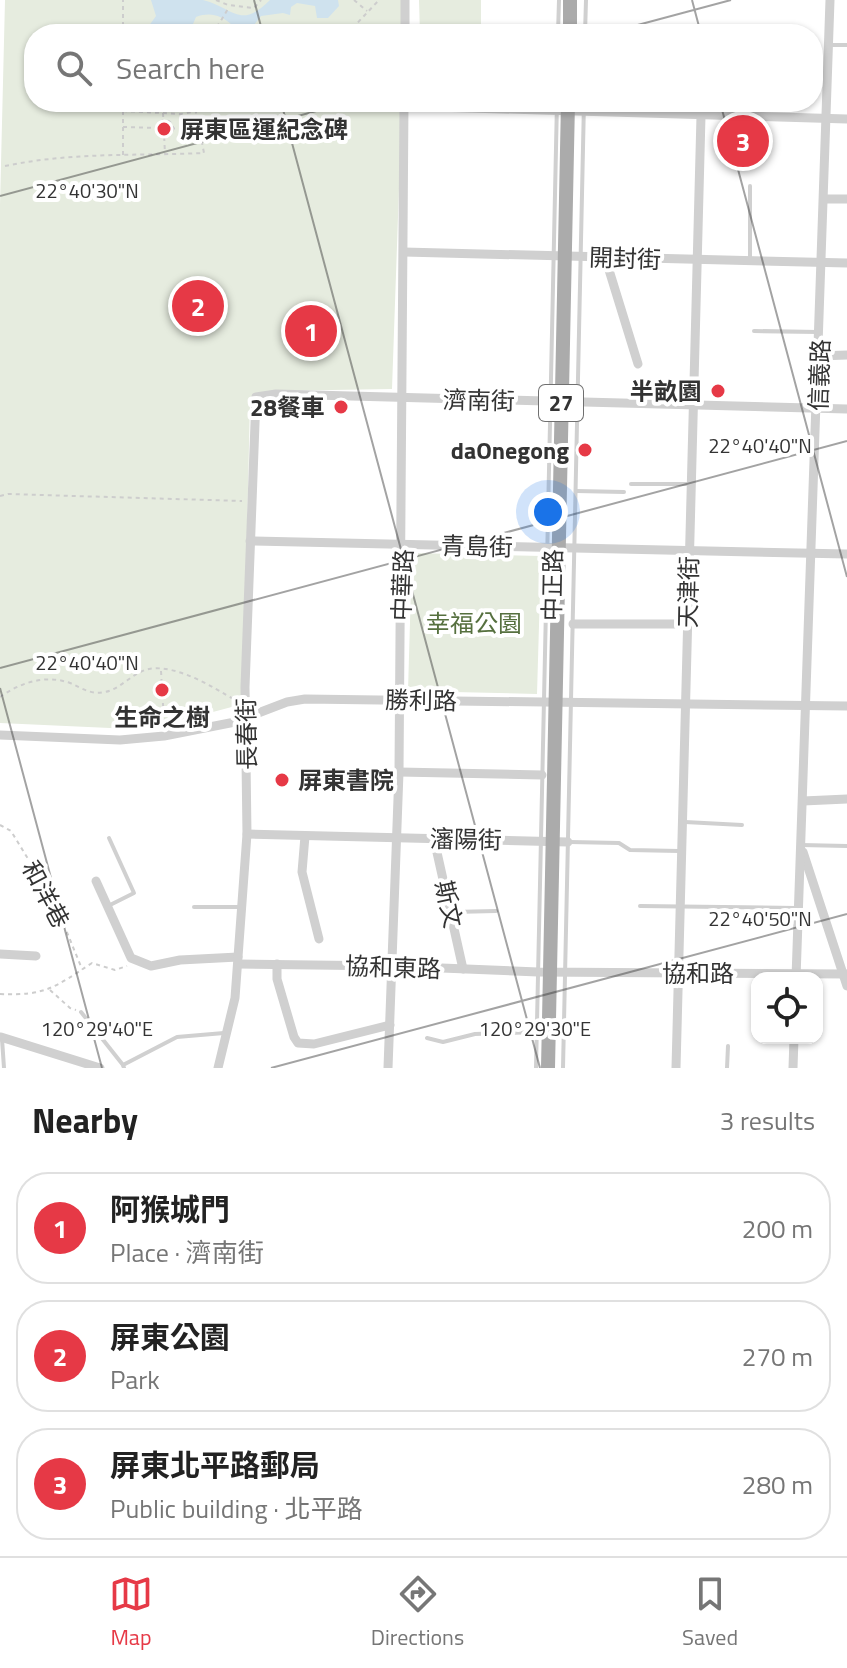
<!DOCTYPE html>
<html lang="en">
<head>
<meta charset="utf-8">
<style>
  body { margin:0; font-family:"Titillium Web","Noto Sans TC",sans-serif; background:#f2f2f2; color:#222 }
  .controls { position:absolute; right:24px; bottom:24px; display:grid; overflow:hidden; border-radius:16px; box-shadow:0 2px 6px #0004 }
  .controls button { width:72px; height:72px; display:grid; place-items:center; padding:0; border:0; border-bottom:2px solid #e0e0e0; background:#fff; color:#222; font:40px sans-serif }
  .you { position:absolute; left:548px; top:512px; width:28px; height:28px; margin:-20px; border:6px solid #fff; border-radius:50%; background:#1a73e8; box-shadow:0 0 0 12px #1a73e833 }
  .badge { display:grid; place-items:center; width:52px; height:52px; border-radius:50%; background:#e63946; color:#fff; font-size:26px; font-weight:700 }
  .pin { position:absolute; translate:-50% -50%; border:4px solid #fff; box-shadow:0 2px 8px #0006 }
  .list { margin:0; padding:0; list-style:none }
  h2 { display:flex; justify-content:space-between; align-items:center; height:104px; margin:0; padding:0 32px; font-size:34px }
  h2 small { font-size:26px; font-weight:400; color:#767676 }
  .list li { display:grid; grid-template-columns:52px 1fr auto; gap:24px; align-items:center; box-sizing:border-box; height:112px; margin:0 16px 16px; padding:0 16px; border:2px solid #e0e0e0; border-radius:32px }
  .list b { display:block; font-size:30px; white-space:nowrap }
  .list p { margin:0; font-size:26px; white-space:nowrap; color:#767676 }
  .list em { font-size:26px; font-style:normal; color:#767676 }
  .icon { flex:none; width:44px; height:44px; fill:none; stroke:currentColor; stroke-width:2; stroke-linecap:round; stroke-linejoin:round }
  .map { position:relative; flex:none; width:847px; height:1068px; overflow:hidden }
  .search { position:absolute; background:#fff; box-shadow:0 2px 6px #0004; left:24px; right:24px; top:24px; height:88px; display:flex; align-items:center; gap:20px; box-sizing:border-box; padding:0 28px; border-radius:32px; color:#767676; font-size:30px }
  .sheet { height:488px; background:#fff }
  nav { display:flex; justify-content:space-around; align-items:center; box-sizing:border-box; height:112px; border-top:2px solid #e0e0e0; background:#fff; font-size:22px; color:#767676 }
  nav a { display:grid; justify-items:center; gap:4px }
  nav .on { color:#e63946 }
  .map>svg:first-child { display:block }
  .green { fill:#e6ecdf }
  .water { fill:#cfe2ee }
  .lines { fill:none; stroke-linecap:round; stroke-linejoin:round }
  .path { stroke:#cdcdcd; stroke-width:2; stroke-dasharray:4 4; stroke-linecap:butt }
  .lane { stroke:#d0d0d0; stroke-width:4 }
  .street { stroke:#d0d0d0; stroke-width:9 }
  .primary { stroke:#ababab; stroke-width:14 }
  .ticks { fill:none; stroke:#333; stroke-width:2; stroke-opacity:0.45 }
  .poi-dot { fill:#e63946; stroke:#fff; stroke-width:3 }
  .labels { text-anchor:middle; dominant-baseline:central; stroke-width:8; stroke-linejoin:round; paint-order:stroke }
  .shield { fill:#fff; stroke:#707070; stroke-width:2 }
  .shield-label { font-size:22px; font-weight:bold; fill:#333 }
  .poi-label { font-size:24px; font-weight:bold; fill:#333; stroke:#fff; text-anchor:end }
  .street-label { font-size:24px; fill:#333; stroke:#fff }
  .park-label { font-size:24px; fill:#56703f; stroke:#fff }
  .ticks-label { font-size:20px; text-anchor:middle; fill:#333; stroke:#fff; stroke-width:8; stroke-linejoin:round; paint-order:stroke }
</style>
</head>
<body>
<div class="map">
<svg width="847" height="1068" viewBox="0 0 847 1068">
  <rect width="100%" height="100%" fill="#fff"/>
  <!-- green -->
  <g class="green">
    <path d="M5,0H404V34H34V102H402L392,389L270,391L254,395L250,402L243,704L194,717L132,729L0,723V205Z"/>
    <path d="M419,0H481V34H420Z"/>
    <path d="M412,553L541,556L537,694L408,691Z"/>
  </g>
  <!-- water -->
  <path class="water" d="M151,0C167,0 188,0 203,0C234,8 240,30 270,0H338L339,6L328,18H317L315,6L297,3L291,7L290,15L283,13L261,16L247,34H231L232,25C221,15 210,12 196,17L193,24L195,33L143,34L156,16Z"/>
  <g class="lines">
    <!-- path -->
    <g class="path">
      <path d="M216,0L228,5L254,8L261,0"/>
      <path d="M354,0L367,11"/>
      <path d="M261,30L269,34"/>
      <path d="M123,34V0"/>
      <path d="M202,34L219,24L229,7"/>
      <path d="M347,34L379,0"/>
      <path d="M300,102L395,105"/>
      <path d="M123,111L181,114L245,102"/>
      <path d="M163,113L165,154"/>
      <circle cx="165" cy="128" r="8"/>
      <path d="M123,127L198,129"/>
      <path d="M123,155V102"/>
      <path d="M5,166C72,152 136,156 204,153L194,102"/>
      <path d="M0,496L8,494L242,501"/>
      <path d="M161,671L164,721"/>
      <path d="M0,697C20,683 45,674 70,683C82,688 90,695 105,692C121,689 133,672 149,669C176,664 213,687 235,700"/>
      <path d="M0,825L11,831L55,903L82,969"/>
      <path d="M50,990L70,1008L76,1010"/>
      <path d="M0,994C46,996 55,987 92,963L115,970L127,966"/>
    </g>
    <!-- lane -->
    <g class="lane">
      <path d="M558,34L559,0"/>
      <path d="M585,34L586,0"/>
      <path d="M830,45H847"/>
      <path d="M750,260V186"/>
      <path d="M754,331L818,332"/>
      <path d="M631,484H689"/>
      <path d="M576,491L624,492"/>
      <path d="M685,822L742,825"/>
      <path d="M109,838L134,893L110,905"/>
      <path d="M570,842L619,843L630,850L679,851"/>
      <path d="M801,845L847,846"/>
      <path d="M640,906L796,908"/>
      <path d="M194,907H239"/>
      <path d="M453,912L496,911"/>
      <path d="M81,1012L123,1065"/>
      <path d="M427,1038L443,1042L475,1034L537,1032"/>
      <path d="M2,1039L4,1068"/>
      <path d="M124,1068L123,1065L177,1037L224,1033"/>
      <path d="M536,1068L557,102"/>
      <path d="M563,1068L584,102"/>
      <path d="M727,1068L728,1046"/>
    </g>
    <!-- street -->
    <g class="street">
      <path d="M405,34V0"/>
      <path d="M402,106L847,119"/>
      <path d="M825,199H847"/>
      <path d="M404,252L847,263"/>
      <path d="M605,257L638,364"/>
      <path d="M819,356L847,355"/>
      <path d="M250,541L847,554"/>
      <path d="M573,624H688"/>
      <path d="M0,735L120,740L164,736L235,722L287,702L305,699L847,706"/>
      <path d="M399,772L542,775"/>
      <path d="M803,801L847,799"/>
      <path d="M247,834L568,842"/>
      <path d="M305,836L302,872L319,939"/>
      <path d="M434,839L463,969"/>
      <path d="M803,852L847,986"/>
      <path d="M96,881L131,958L151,966L180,960L238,957"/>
      <path d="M0,954L36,956"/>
      <path d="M238,964L392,966L538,972L847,974"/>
      <path d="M277,964V979L294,1037L298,1043L314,1044L390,1025"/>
      <path d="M796,978L830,0"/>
      <path d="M1,1037L100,1068"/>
      <path d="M218,1068L235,998L247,834L245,687L256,397L276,394L847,409"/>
      <path d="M388,1068L399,772L404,102"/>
      <path d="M676,1068L701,116"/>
      <path d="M793,1068L794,1038"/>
    </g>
    <!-- primary -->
    <g class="primary">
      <path d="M570,34V0"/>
      <path d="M548,1068L568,102"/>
    </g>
  </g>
  <!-- ticks -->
  <path class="ticks" d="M254,0L263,34M692,0L701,34M604,34L731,0M281,102L540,1068M720,102L847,577M0,196L350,102M0,668L847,441M0,688L102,1068M271,1068L847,914"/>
  <!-- markers -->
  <g class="poi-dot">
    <circle cx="164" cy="129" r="8"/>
    <circle cx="718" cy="391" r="8"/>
    <circle cx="341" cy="407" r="8"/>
    <circle cx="585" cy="450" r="8"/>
    <circle cx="162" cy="690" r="8"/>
    <circle cx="282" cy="780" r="8"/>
  </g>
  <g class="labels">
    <!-- shield labels -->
    <rect class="shield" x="539" y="385" width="44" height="36" rx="6"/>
    <g class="shield-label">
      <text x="561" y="403">27</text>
    </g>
    <!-- poi labels -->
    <g class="poi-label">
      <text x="180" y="129" text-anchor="start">屏東區運紀念碑</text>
      <text x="702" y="391">半畝園</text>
      <text x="325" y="407">28餐車</text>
      <text x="569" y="450">daOnegong</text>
      <text x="162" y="717" text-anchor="middle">生命之樹</text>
      <text x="298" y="780" text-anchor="start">屏東書院</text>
    </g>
    <!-- street labels -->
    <g class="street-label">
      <text transform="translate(625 258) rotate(2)">開封街</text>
      <text transform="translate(819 375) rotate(-88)">信義路</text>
      <text transform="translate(479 400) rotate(1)">濟南街</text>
      <text transform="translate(477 546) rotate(1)">青島街</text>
      <text transform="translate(402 585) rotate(-88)">中華路</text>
      <text transform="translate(552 585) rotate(-89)">中正路</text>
      <text transform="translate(688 592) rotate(-89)">天津街</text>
      <text transform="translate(421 700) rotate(1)">勝利路</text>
      <text transform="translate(246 734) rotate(-91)">長春街</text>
      <text transform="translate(466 839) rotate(1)">瀋陽街</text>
      <text transform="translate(46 894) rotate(62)">和洋巷</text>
      <text transform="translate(449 904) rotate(78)">斯文</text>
      <text transform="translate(393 967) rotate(2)">協和東路</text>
      <text x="698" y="973">協和路</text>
    </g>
    <!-- park labels -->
    <g class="park-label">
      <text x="474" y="623">幸福公園</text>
    </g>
  </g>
  <g class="ticks-label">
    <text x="87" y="198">22°40'30"N</text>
    <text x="760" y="453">22°40'40"N</text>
    <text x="87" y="670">22°40'40"N</text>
    <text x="760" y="926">22°40'50"N</text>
    <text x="97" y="1036">120°29'40"E</text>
    <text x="535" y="1036">120°29'30"E</text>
  </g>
</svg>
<div class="controls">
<button><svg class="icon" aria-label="locate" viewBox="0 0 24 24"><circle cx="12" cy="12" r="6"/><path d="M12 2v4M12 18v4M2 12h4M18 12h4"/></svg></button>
</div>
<div class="you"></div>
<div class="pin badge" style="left:311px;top:331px">1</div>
<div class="pin badge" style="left:198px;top:306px">2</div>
<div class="pin badge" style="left:743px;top:141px">3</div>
<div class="search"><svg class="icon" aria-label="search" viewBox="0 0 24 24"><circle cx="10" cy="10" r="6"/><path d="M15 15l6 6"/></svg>Search here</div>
</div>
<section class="sheet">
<h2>Nearby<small>3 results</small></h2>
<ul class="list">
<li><span class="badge">1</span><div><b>阿猴城門</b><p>Place · 濟南街</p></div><em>200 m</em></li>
<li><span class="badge">2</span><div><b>屏東公園</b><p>Park</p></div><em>270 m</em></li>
<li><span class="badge">3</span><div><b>屏東北平路郵局</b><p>Public building · 北平路</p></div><em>280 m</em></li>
</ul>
</section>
<nav>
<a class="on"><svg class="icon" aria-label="map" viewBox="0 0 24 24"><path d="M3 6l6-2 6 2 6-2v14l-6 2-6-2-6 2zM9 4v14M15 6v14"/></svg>Map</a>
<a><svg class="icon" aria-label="directions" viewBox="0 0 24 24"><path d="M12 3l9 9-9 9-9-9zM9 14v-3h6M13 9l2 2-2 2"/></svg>Directions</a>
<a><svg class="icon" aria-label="saved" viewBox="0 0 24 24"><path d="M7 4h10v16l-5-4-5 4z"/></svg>Saved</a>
</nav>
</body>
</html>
